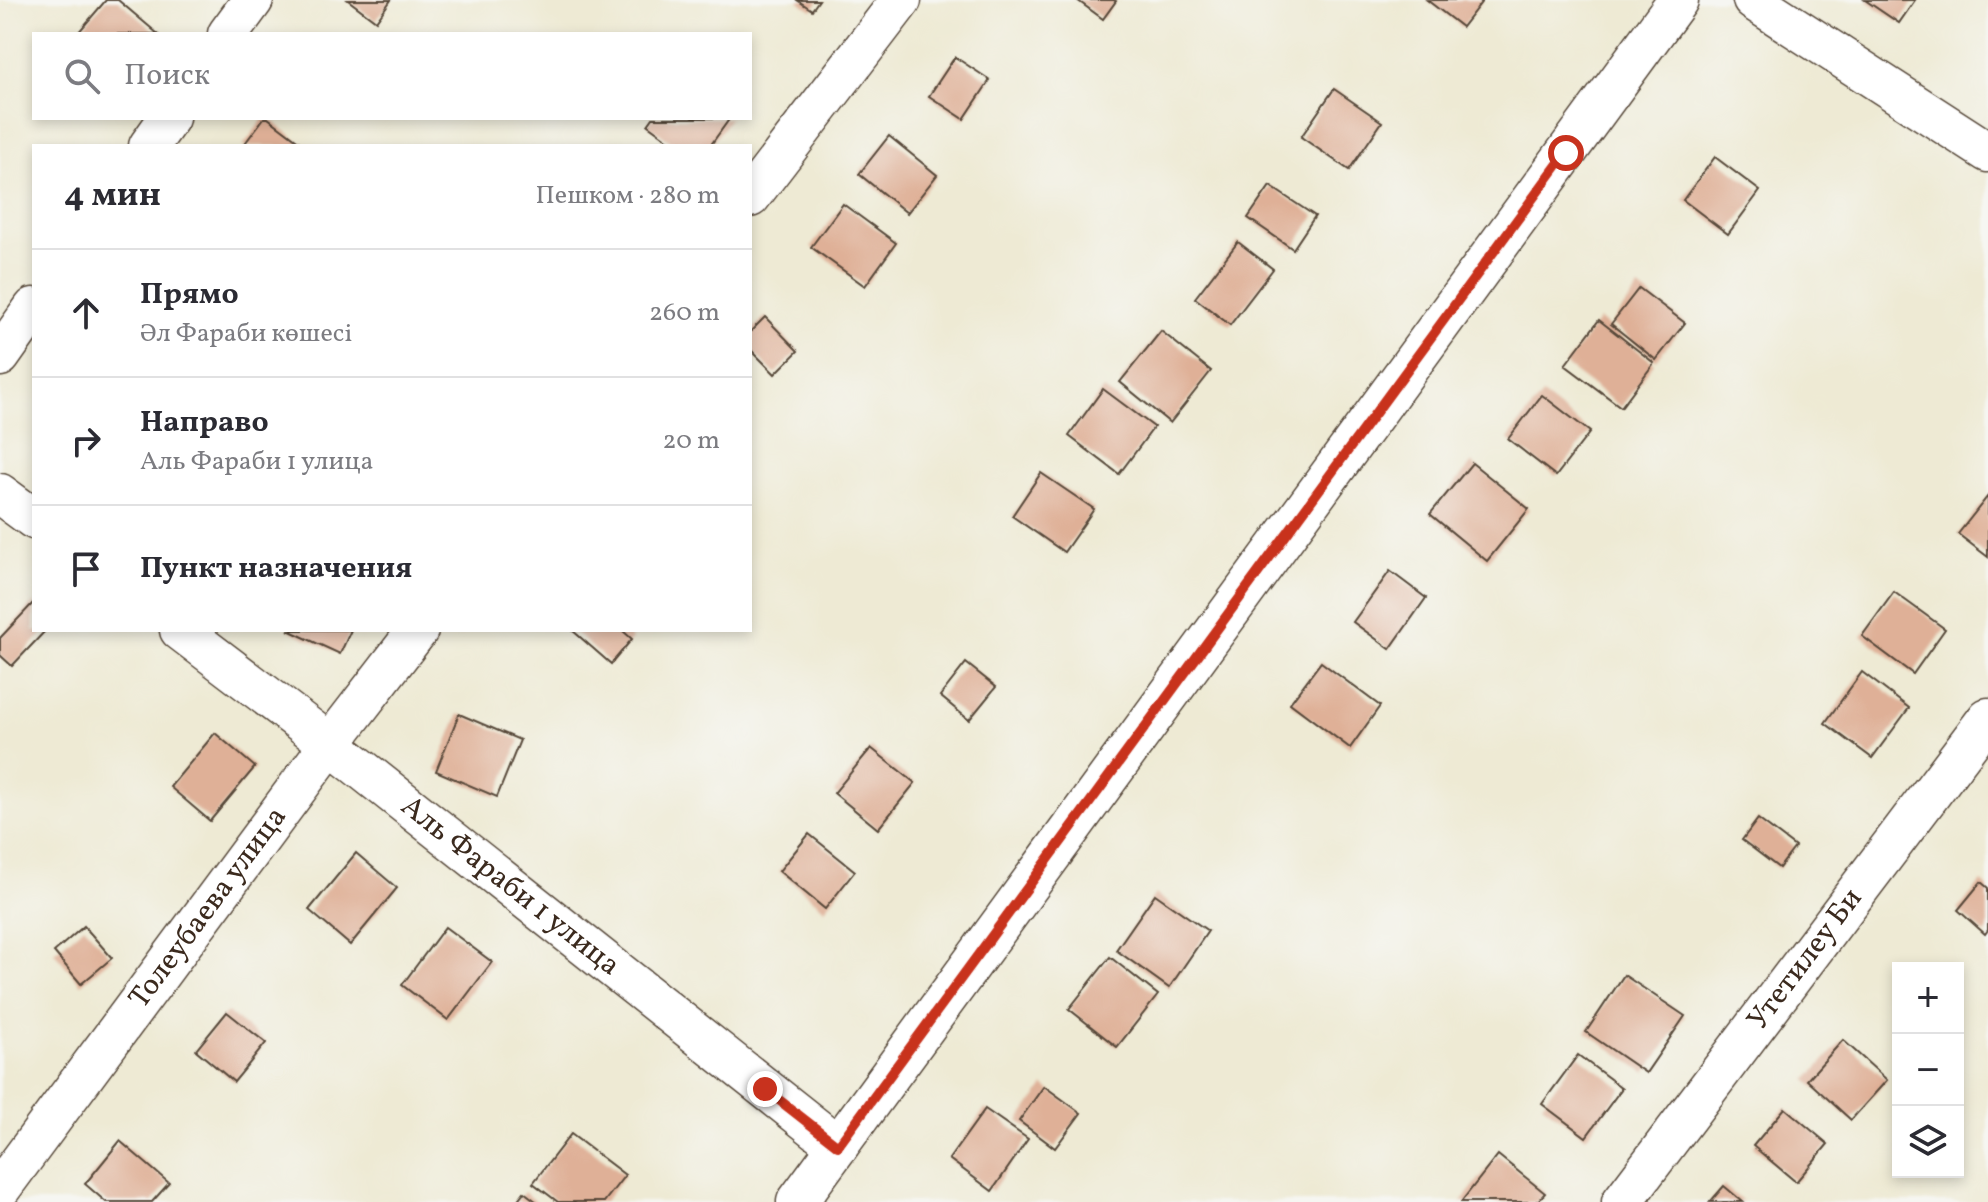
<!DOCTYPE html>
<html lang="ru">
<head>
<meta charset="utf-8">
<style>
  body { margin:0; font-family:Vollkorn,serif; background:#f7f7f7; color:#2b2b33 }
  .controls { position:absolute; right:24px; bottom:24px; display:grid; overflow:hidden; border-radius:0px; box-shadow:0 4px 12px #0003 }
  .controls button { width:72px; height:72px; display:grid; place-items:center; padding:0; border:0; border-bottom:2px solid #e1e1e2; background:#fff; color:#2b2b33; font:40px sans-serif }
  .stop { position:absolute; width:24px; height:24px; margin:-18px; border:6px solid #c8321e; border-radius:50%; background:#fff }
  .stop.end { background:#c8321e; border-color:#fff; box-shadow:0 2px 8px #0008 }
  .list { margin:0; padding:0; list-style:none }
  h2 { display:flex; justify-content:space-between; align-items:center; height:104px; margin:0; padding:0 32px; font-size:34px }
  h2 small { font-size:26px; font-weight:400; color:#7c7c81 }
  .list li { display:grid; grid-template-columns:52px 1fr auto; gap:24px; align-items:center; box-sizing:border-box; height:128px; padding:0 32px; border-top:2px solid #e1e1e2 }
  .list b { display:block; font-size:30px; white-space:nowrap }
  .list p { margin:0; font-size:26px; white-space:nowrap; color:#7c7c81 }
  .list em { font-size:26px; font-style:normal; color:#7c7c81 }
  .icon { flex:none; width:44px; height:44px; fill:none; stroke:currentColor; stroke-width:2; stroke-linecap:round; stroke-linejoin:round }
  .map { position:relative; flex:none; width:1988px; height:1202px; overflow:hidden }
  .search { position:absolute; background:#fff; box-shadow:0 4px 12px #0003; left:32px; top:32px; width:720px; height:88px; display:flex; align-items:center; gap:20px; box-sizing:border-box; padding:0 28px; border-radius:0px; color:#7c7c81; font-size:30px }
  .panel { position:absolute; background:#fff; box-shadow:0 4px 12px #0003; left:32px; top:144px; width:720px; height:488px; border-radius:0px }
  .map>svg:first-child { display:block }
  .building { fill:#dfb097 }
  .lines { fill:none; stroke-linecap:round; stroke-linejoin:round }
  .minor-casing { stroke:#564739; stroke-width:43 }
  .minor { stroke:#fff; stroke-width:40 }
  .route { stroke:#c8321e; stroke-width:10 }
  .labels { text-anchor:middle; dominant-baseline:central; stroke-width:7; stroke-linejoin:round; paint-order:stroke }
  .street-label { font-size:30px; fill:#3b2a1e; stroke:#f6f6f2 }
</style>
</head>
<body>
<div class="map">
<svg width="1988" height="1202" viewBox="0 0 1988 1202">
  <rect width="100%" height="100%" fill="#f6f6f2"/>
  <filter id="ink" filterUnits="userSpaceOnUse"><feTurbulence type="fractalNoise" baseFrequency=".0125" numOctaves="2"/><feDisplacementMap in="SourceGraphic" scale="16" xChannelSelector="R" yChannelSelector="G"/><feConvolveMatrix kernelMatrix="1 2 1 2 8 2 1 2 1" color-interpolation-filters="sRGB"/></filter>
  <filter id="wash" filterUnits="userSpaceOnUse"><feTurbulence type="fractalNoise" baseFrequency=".006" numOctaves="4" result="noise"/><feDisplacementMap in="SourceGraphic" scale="32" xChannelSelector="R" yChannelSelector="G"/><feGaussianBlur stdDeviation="1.8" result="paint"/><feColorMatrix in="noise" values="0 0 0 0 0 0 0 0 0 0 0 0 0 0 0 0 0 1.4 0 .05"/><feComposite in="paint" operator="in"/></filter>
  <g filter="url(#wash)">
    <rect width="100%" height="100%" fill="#eeead4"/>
    <g id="blocks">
      <!-- building -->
      <g class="building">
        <path d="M106,0H118L158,34H77Z"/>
        <path d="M348,0H391L376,21Z"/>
        <path d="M797,0H819L812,10Z"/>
        <path d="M1077,0H1114L1116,1L1103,19Z"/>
        <path d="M1427,0H1483L1462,27Z"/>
        <path d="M1865,0H1915L1899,23Z"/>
        <path d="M955,57L990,80L964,119L929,96Z"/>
        <path d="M1334,89L1382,122L1349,170L1301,137Z"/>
        <path d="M264,118H268L305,146H243Z"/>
        <path d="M653,118H730L710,146H677L648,125Z"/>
        <path d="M889,136L937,175L907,213L859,174Z"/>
        <path d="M1715,157L1760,191L1728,234L1683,200Z"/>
        <path d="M1270,186L1315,216L1293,249L1248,218Z"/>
        <path d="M843,204L896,243L865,286L811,247Z"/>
        <path d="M1238,242L1273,269L1230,325L1195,298Z"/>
        <path d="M1639,288L1685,323L1656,360L1611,324Z"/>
        <path d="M765,317L798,351L775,374L750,349V332Z"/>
        <path d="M1599,320L1654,363L1621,407L1565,365Z"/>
        <path d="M1161,331L1211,371L1170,423L1120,382Z"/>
        <path d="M1103,389L1154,427L1119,474L1069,436Z"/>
        <path d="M1542,395L1590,432L1556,476L1508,439Z"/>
        <path d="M1472,463L1529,509L1487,561L1430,514Z"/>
        <path d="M1041,473L1094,509L1064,552L1012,516Z"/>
        <path d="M1988,496V557L1958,534Z"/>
        <path d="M1390,571L1426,598L1390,649L1353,622Z"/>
        <path d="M1894,592L1945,629L1913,674L1862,636Z"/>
        <path d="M34,602V630H46L12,666L0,655V638Z"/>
        <path d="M288,630H351L340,654Z"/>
        <path d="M572,630H622L632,639L611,664Z"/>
        <path d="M1321,662L1380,706L1350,748L1290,703Z"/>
        <path d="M966,663L996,687L969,720L940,696Z"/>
        <path d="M1862,672L1909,708L1872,758L1825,723Z"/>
        <path d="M459,714L520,740L497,797L436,771Z"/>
        <path d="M215,733L255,767L210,821L170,787Z"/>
        <path d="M871,748L915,783L878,829L834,793Z"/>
        <path d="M1758,819L1795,847L1779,868L1742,840Z"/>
        <path d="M809,834L855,871L825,909L779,871Z"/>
        <path d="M356,853L397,888L350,945L309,910Z"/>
        <path d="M1981,882L1988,888V930L1985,934L1958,910Z"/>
        <path d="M1155,894L1208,931L1169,988L1116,950Z"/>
        <path d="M84,926L112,958L81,984L54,952Z"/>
        <path d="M445,927L492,962L448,1020L402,985Z"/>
        <path d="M1110,957L1158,995L1117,1047L1069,1009Z"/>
        <path d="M1624,975L1685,1016L1646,1073L1586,1032Z"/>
        <path d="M227,1012L266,1043L234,1082L196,1050Z"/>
        <path d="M1843,1040L1887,1080L1851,1120L1807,1080Z"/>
        <path d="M1578,1055L1622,1088L1586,1137L1542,1104Z"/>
        <path d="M1044,1086L1081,1113L1055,1148L1019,1121Z"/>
        <path d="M1785,1108L1828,1144L1796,1182L1753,1146Z"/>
        <path d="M985,1109L1028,1139L992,1191L949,1159Z"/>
        <path d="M571,1134L625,1175L604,1202H558L533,1183Z"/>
        <path d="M120,1141L169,1183L152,1202H106L85,1184Z"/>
        <path d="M1498,1155L1545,1193L1537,1202H1461Z"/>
        <path d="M1724,1186L1743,1202H1710Z"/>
        <path d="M524,1192L537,1202H516Z"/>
      </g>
    </g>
  </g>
  <g filter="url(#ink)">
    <use href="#blocks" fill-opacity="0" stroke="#564739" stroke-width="2"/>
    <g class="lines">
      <!-- minor casing -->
      <g class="minor-casing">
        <g id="minor">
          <path d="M1753,0L1988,152"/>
          <path d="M228,34L253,0"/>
          <path d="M149,146L169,118"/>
          <path d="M750,197L901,0"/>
          <path d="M0,356L34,308"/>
          <path d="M0,494L34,519"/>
          <path id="s1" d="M180,630L330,744L838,1146"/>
          <path id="s2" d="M0,1189L330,744L418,630"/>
          <path d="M797,1202L1678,0"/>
          <path id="s3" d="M1622,1202L1988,718"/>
        </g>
      </g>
      <!-- minor -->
      <use href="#minor" class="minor"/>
    </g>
  </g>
  <g class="lines" filter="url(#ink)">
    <!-- route -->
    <path class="route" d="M765,1089L838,1146L1566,153"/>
  </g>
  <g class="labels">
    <!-- street labels -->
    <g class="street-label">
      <text stroke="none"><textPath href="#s1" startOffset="418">Аль Фараби 1 улица</textPath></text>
      <text stroke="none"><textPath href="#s2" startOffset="350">Толеубаева улица</textPath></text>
      <text stroke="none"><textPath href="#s3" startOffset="304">Утетилеу Би</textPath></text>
    </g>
  </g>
</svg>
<div class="controls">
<button>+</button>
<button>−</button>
<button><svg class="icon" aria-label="layers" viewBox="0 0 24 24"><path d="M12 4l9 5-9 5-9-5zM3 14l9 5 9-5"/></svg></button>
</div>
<div class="stop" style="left:1566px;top:153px"></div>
<div class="stop end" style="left:765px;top:1089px"></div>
<div class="search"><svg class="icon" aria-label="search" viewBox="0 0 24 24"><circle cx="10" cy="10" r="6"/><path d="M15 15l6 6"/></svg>Поиск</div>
<section class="panel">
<h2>4 мин<small>Пешком · 280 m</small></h2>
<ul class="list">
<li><svg class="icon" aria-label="ahead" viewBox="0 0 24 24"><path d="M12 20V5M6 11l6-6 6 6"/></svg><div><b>Прямо</b><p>Әл Фараби көшесі</p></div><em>260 m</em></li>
<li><svg class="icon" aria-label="right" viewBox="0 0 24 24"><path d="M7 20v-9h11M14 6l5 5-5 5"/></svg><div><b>Направо</b><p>Аль Фараби 1 улица</p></div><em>20 m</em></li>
<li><svg class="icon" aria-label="arrive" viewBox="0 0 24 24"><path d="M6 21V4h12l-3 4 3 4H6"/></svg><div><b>Пункт назначения</b></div></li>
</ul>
</section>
</div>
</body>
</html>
